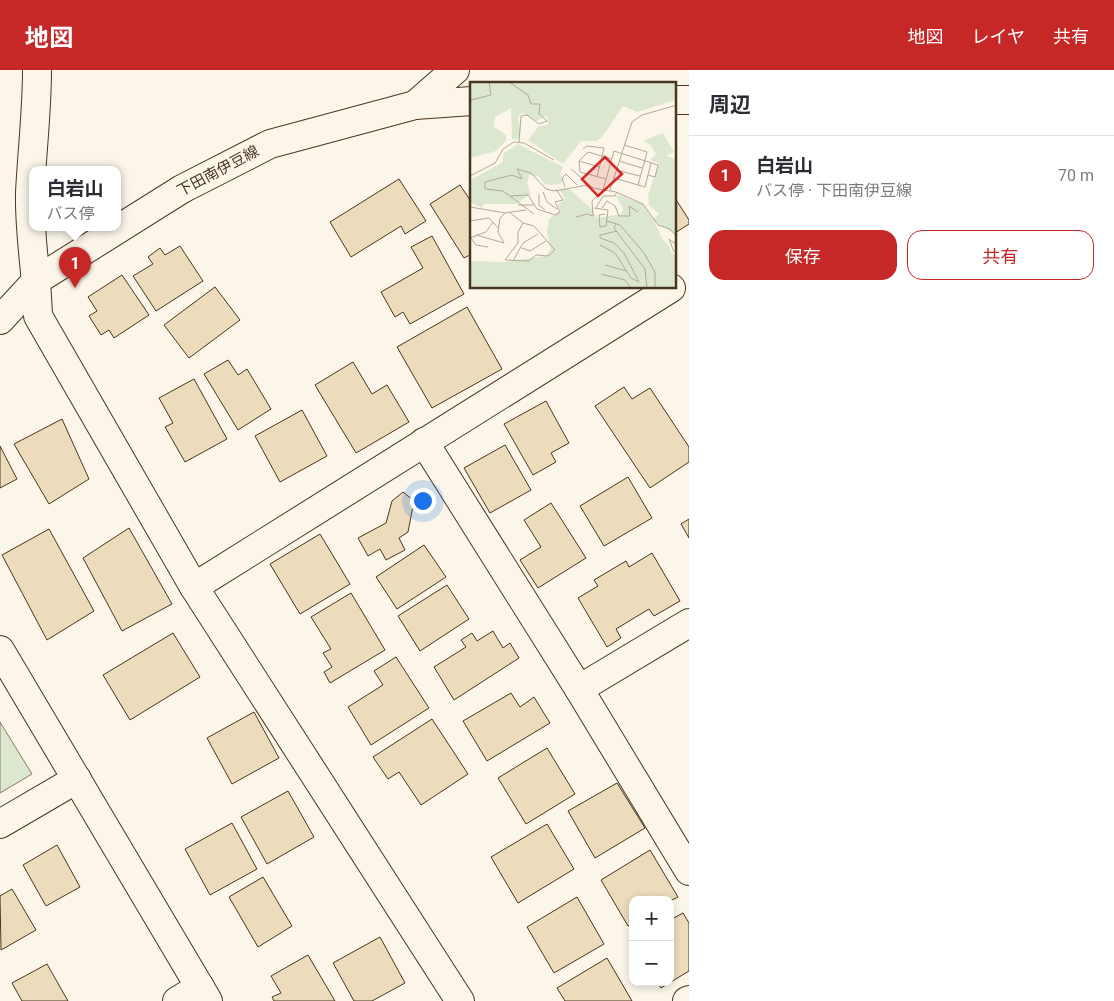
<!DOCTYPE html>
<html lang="ja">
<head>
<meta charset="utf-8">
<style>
  body { margin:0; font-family:Roboto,"Noto Sans JP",sans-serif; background:#f2f2f3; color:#2b2b33 }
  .controls { position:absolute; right:15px; bottom:15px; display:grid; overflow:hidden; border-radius:10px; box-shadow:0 2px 8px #0003 }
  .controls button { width:45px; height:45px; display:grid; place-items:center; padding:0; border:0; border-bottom:1px solid #e1e1e2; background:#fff; color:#2b2b33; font:25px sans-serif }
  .you { position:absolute; left:422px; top:430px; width:18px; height:18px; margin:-12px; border:4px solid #fff; border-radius:50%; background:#1a73e8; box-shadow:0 0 0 8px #1a73e833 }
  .badge { display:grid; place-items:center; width:32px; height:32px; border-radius:50%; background:#c62828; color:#fff; font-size:16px; font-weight:700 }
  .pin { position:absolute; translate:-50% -41px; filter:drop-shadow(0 1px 2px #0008) }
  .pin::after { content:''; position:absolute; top:26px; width:18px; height:15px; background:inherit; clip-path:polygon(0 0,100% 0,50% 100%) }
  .popup { position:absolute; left:29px; top:96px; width:92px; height:65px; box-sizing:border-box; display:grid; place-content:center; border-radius:10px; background:#fff; filter:drop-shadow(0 1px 4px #0005); font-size:16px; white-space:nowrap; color:#7c7c81 }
  .popup b { font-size:19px; color:#2b2b33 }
  .popup::after { content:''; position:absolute; left:50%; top:100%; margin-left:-10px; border:10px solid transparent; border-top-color:#fff }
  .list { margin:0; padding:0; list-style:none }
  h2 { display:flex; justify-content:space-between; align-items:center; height:65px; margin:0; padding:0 20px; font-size:21px }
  h2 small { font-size:16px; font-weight:400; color:#7c7c81 }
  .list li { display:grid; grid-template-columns:32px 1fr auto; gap:15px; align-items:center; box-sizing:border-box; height:80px; padding:0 20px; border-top:1px solid #e1e1e2 }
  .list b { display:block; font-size:19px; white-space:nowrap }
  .list p { margin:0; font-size:16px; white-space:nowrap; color:#7c7c81 }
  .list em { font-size:16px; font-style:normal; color:#7c7c81 }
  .actions { display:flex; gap:10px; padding:15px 20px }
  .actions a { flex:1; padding:11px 0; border:1px solid #c62828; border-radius:15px; text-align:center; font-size:18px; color:#c62828 }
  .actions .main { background:#c62828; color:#fff }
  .map { position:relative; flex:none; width:689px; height:931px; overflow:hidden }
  header { display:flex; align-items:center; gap:30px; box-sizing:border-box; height:70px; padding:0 25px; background:#c62828; color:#fff }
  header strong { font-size:24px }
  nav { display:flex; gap:28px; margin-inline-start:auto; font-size:18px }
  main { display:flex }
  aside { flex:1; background:#fff }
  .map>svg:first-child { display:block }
  .green { fill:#dce7d0; stroke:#887966 }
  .building { fill:#ecdcbc; stroke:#4a3520 }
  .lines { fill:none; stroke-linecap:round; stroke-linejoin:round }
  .minor-casing { stroke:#4a3520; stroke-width:30 }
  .major-casing { stroke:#4a3520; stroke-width:30 }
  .minor { stroke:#fbf6e9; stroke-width:28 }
  .major { stroke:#fbf6e9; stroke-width:28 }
  .labels { text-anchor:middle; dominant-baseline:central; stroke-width:4; stroke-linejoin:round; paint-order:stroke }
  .street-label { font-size:15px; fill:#4a3520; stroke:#fbf6e9 }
  .inset-road { fill:none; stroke:#b4a999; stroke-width:1 }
  .view { fill:#d62828; fill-opacity:0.15; stroke:#d62828; stroke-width:2.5 }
  .inset-edge { fill:none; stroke:#4a3520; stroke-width:2.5 }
</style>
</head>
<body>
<header>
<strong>地図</strong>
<nav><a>地図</a><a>レイヤ</a><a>共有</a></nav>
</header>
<main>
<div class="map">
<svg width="689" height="931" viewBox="0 0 689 931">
  <rect width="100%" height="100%" fill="#fbf6e9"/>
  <!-- green -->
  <path class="green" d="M0,652L32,704L0,723Z"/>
  <!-- building -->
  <g class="building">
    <path d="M399,109L426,151L405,164L401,156L351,187L330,152Z"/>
    <path d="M460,115L472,133V184L464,188L430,134Z"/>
    <path d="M675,128L689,150V154L675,163Z"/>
    <path d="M432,166L464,224L410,254L403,242L395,247L381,222L423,198L411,177Z"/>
    <path d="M180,176L203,211L156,241L133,206L153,194L148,187L160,178L165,185Z"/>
    <path d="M122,205L149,245L114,268L109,260L101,265L89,246L97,241L88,227Z"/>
    <path d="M215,217L240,250L189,288L164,255Z"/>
    <path d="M467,237L502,299L432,338L397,277Z"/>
    <path d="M228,290L238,305L247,299L271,339L238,360L204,304Z"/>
    <path d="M353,292L372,324L387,315L409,352L356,383L315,315Z"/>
    <path d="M194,309L227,369L185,392L165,357L173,353L159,328Z"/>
    <path d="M624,317L632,329L650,318L689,377V392L650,418L595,336Z"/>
    <path d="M546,331L569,373L551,383L556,392L533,405L504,354Z"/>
    <path d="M302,340L327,386L280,412L255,366Z"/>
    <path d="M62,349L89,409L49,434L14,374Z"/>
    <path d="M505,375L531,420L490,443L464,398Z"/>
    <path d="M0,376L17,409L0,418Z"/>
    <path d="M628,407L652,448L604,476L580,436Z"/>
    <path d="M403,422L414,431L408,462L399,468L405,480L386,490L380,479L368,486L358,468L386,453L392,431Z"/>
    <path d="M551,433L586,488L538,518L520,490L541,477L524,450Z"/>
    <path d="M689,449V468L681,454Z"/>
    <path d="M129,458L172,534L122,561L83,488Z"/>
    <path d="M49,459L94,541L47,570L2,485Z"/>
    <path d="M320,464L350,514L300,544L270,494Z"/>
    <path d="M424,475L446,507L397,539L376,507Z"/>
    <path d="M652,483L680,531L654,546L649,539L616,559L621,568L607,577L578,528L598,516L594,510L626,491L629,497Z"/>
    <path d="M447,515L469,549L420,581L398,546Z"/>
    <path d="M351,523L385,580L330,613L324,602L332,597L323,583L331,579L311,547Z"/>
    <path d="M493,561L503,578L510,573L519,588L454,630L434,597L466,577L461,570L472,563L477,571Z"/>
    <path d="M173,563L200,607L130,650L103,605Z"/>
    <path d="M396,587L429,638L371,675L348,637L383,615L374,601Z"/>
    <path d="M511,623L520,637L534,627L550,653L487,691L463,651Z"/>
    <path d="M254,642L279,688L232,714L207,668Z"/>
    <path d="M432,649L468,704L421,735L399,702L388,709L373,687Z"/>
    <path d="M547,678L575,724L526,754L498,708Z"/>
    <path d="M617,713L645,758L595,788L568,741Z"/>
    <path d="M288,721L314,767L267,794L241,747Z"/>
    <path d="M232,753L257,799L210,825L185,779Z"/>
    <path d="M547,754L574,799L518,833L491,787Z"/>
    <path d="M57,775L80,817L46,836L23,795Z"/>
    <path d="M650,780L678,827L670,831V830H633V853L628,856L601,810Z"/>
    <path d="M263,807L292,856L258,877L229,827Z"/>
    <path d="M12,819L36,860L1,880L0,826Z"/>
    <path d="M577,827L604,874L554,903L527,857Z"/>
    <path d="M683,843L689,853V901L661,918L657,912H670V850Z"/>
    <path d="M380,867L405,913L372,931H354L333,893Z"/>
    <path d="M308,885L335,931H274L272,927L281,923L271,906Z"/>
    <path d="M607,888L632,931H565L557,918Z"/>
    <path d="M47,894L68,931H22L12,913Z"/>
  </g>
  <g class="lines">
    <!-- minor casing -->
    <g class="minor-casing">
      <g id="minor">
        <path d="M37,0C37,41 32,82 30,123C29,164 37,205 38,246L194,517L460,931"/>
        <path d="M415,35L455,0"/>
        <path d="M424,372L579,619L689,801"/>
        <path d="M194,517L671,218"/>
        <path d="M0,580L208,931"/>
        <path d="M579,619L689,553"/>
        <path d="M0,754L77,709"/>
        <path d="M177,931L200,917"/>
        <path d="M687,931L689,930"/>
      </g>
    </g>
    <!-- major casing -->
    <g class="major-casing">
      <g id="major">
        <path d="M675,30H689"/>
        <path d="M0,250L37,210L182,119L270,74L415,35L472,31"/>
      </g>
    </g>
    <!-- minor -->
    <use href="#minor" class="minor"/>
    <!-- major -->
    <use href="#major" class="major"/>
  </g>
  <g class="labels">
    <!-- street labels -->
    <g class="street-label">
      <text transform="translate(218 101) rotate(-28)">下田南伊豆線</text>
    </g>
  </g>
  <!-- overview -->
  <g transform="translate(470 12)">
    <rect width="206" height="206" fill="#fbf6e9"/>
    <path d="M0,0H206V18L167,30L153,24L132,55L126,59H111L93,82L58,58L69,44L78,43L77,34L66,39L52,31L48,36L51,50L48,57H42L41,26L25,35L24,45L36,53V59L26,69L0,76ZM193,51L204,70L196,74L206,77V153L184,139L192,157L199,164L201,171L206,173V206H0V179L34,180L76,174L81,167L77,151L79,137L91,129L88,123L95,117L89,107L98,106L121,126L127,136L151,132L153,126L146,114L149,113L173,122L184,137L189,132L179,123L178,113L189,81L180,78L186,72L181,63L173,59ZM48,62L93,85L90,92L94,98L90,102L81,103L75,102L69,95L59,93L57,102L61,112L46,122H14L12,126L0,120V98L32,81L34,71Z" fill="#dce7d0"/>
    <path class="inset-road" d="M39,0L58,13L61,22H70L69,32L77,39L69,42L57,33L51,34L49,60M0,31L1,18L21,13L19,0M154,63L177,70L168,103M113,67L117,64L134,66L127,95M109,79L130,85M149,79L172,86M101,87L123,106L146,110L173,122L188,143L200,147L207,155M146,88L170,94M0,94L25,81L33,67L44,60L54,61L84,78M144,96L175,105L181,81M136,97L110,90L109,79L118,70L142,77M95,105L92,96L96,92L107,103M140,108L162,40L172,33L207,23M73,110L77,120L87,127M69,112V123L75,128M41,114L58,113L67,127L85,133L90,130L85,120L93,118L86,107M48,123H64M0,125L35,131L56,128M124,126L138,128L136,144L130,145L129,133L135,132M126,126L133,114H145L147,110M132,126L137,119L145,124L149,134H160L159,124L168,130M39,130L53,141L64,144L85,168L78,174L66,173L59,179L35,178L48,161V150L53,141M64,132L33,109L15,107V100L42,93L52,97L47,87L61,91L76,107L85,109L117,103M106,135L117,132L123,134L122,119L133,108L144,69L188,83L185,95L178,93M0,139L19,136L29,147M137,139L150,143L174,171L185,190V206M146,142L144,146L175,187L177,206M6,153L34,161L28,150L30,136L35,131M0,156L16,150L23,140M1,156L6,163L18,165M130,163L145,171L161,196L169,200L154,171L144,161L130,156V153L147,149M52,166L60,169L76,159M204,170L199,157L207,163M43,179L53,161L68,152M135,183L157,189M131,192L155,198L161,206"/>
    <path class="view" d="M135,75L152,92L128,114L112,97Z"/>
    <rect width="206" height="206" class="inset-edge"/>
  </g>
</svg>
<div class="controls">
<button>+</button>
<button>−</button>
</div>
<div class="you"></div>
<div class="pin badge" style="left:75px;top:218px">1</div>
<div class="popup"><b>白岩山</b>バス停</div>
</div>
<aside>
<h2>周辺<small></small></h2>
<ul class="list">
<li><span class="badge">1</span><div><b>白岩山</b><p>バス停 · 下田南伊豆線</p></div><em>70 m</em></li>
</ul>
<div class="actions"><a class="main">保存</a><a>共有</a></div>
</aside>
</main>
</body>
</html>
